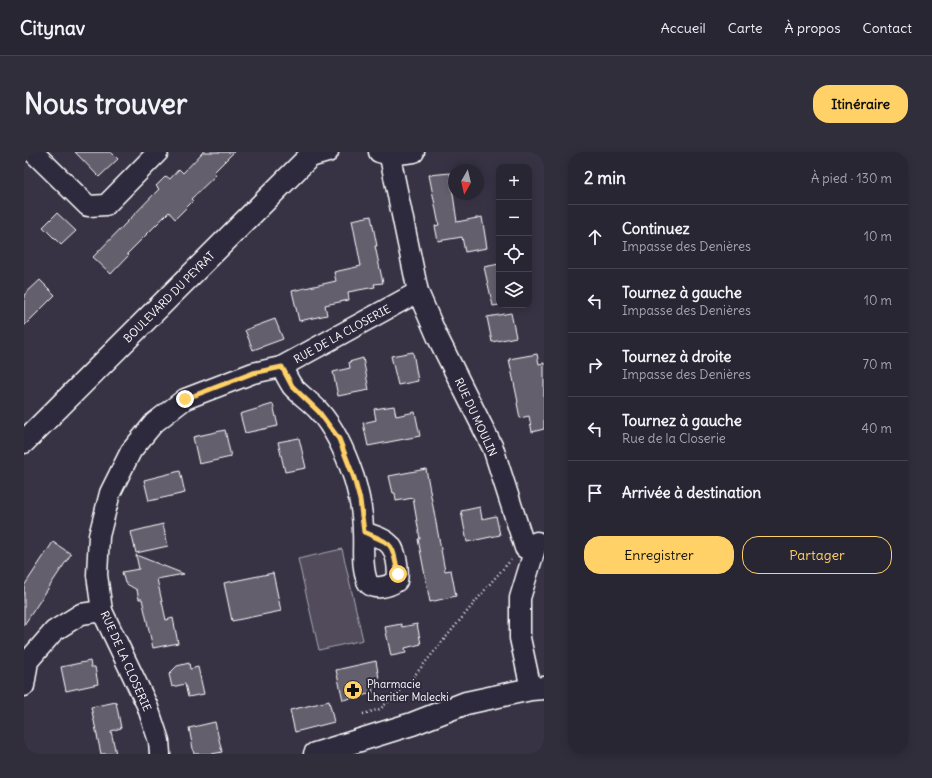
<!DOCTYPE html>
<html lang="fr">
<head>
<meta charset="utf-8">
<style>
  body { margin:0; font-family:Delius,sans-serif; background:#312e3c; color:#f1f3f6 }
  .controls { position:absolute; right:12px; top:12px; display:grid; overflow:hidden; border-radius:8px; box-shadow:0 2px 10px #0003 }
  .controls button { width:36px; height:36px; display:grid; place-items:center; padding:0; border:0; border-bottom:1px solid #45434f; background:#292634; color:#f1f3f6; font:20px sans-serif }
  .compass { position:absolute; left:424px; top:12px; width:36px; height:36px; border-radius:50%; background:#292634; box-shadow:0 2px 10px #0003; rotate:188deg }
  .stop { position:absolute; width:12px; height:12px; margin:-9px; border:3px solid #ffd166; border-radius:50%; background:#fff }
  .stop.end { background:#ffd166; border-color:#fff; box-shadow:0 1px 4px #0008 }
  .list { margin:0; padding:0; list-style:none }
  h2 { display:flex; justify-content:space-between; align-items:center; height:52px; margin:0; padding:0 16px; font-size:17px }
  h2 small { font-size:13px; font-weight:400; color:#a5a5ac }
  .list li { display:grid; grid-template-columns:26px 1fr auto; gap:12px; align-items:center; box-sizing:border-box; height:64px; padding:0 16px; border-top:1px solid #45434f }
  .list b { display:block; font-size:15px; white-space:nowrap }
  .list p { margin:0; font-size:13px; white-space:nowrap; color:#a5a5ac }
  .list em { font-size:13px; font-style:normal; color:#a5a5ac }
  .actions { display:flex; gap:8px; padding:12px 16px }
  .actions a { flex:1; padding:9px 0; border:1px solid #ffd166; border-radius:16px; text-align:center; font-size:14px; color:#ffd166 }
  .actions .main { background:#ffd166; color:#111 }
  .icon { flex:none; width:22px; height:22px; fill:none; stroke:currentColor; stroke-width:2; stroke-linecap:round; stroke-linejoin:round }
  .map { position:relative; flex:none; width:520px; height:602px; overflow:hidden; border-radius:16px }
  header { display:flex; align-items:center; gap:24px; box-sizing:border-box; height:56px; padding:0 20px; background:#292634; border-bottom:1px solid #45434f }
  header strong { font-size:19px }
  nav { display:flex; gap:22px; margin-inline-start:auto; font-size:14px }
  .intro { display:flex; align-items:center; justify-content:space-between; box-sizing:border-box; height:96px; padding:0 24px }
  h1 { margin:0; font-size:28px }
  .button { padding:10px 18px; border-radius:16px; background:#ffd166; color:#111; font-size:14px; font-weight:700 }
  main { display:flex; gap:24px; padding:0 24px }
  aside { flex:1; background:#292634; border-radius:16px; box-shadow:0 2px 10px #0003 }
  .map>svg:first-child { display:block }
  .park { fill:#514c5c; stroke:#a8a6ae }
  .building { fill:#635f6d; stroke:#fff }
  .lines { fill:none; stroke-linecap:round; stroke-linejoin:round }
  .minor-casing { stroke:#fff; stroke-width:23 }
  .tertiary-casing { stroke:#fff; stroke-width:25 }
  .secondary-casing { stroke:#fff; stroke-width:25 }
  .path { stroke:#fff; stroke-width:2.5; stroke-dasharray:1 3; stroke-linecap:butt }
  .minor { stroke:#2f2a3d; stroke-width:20 }
  .tertiary { stroke:#2f2a3d; stroke-width:22 }
  .secondary { stroke:#2f2a3d; stroke-width:22 }
  .route { stroke:#ffd166; stroke-width:5 }
  .labels { text-anchor:middle; dominant-baseline:central; stroke-width:4; stroke-linejoin:round; paint-order:stroke }
  .street-label { font-size:11px; fill:#fff; stroke:#2f2a3d }
  .poi-label { font-size:11px; fill:#fff; stroke:#2f2a3d; text-anchor:start }
</style>
</head>
<body>
<header>
<strong>Citynav</strong>
<nav><a>Accueil</a><a>Carte</a><a>À propos</a><a>Contact</a></nav>
</header>
<div class="intro"><h1>Nous trouver</h1><a class="button">Itinéraire</a></div>
<main>
<div class="map">
<svg width="520" height="602" viewBox="0 0 520 602">
  <rect width="100%" height="100%" fill="#373345"/>
  <filter id="ink" filterUnits="userSpaceOnUse"><feTurbulence type="fractalNoise" baseFrequency=".025" numOctaves="2"/><feDisplacementMap in="SourceGraphic" scale="8" xChannelSelector="R" yChannelSelector="G"/><feConvolveMatrix kernelMatrix="1 2 1 2 8 2 1 2 1" color-interpolation-filters="sRGB"/></filter>
  <g filter="url(#ink)">
    <!-- park -->
    <path class="park" d="M318,397L339,488L295,498L274,407Z"/>
    <!-- building -->
    <g class="building">
      <path d="M51,0H87L94,7L75,25Z"/>
      <path d="M179,0H210L190,20L192,23L167,47L169,49L151,67L145,60L103,102L105,103L87,122L69,105L135,37L132,34L142,24L146,27L155,17L159,21Z"/>
      <path d="M426,21L433,70L458,65L463,96L441,100L438,85L414,89L411,74L415,73L405,23Z"/>
      <path d="M33,61L52,79L37,93L19,75Z"/>
      <path d="M347,64L353,94H351L359,131L350,132L351,135L324,140L325,148L301,153L303,163L275,169L268,139L312,129L310,120L337,114L328,68Z"/>
      <path d="M475,112V153L469,154L460,115Z"/>
      <path d="M16,128L31,143L0,174V143Z"/>
      <path d="M487,161L492,185L468,190L463,165Z"/>
      <path d="M251,167L259,187L229,198L221,178Z"/>
      <path d="M389,200L394,229L374,233L367,204Z"/>
      <path d="M513,202L515,212L520,211V277L508,280L505,264L496,266L493,251L494,250L485,207Z"/>
      <path d="M339,206L345,238L314,244L309,220L326,216L325,210Z"/>
      <path d="M249,252L254,274L221,281L216,262Z"/>
      <path d="M370,254L372,264L391,260L396,284L344,294L339,271L352,268L350,257Z"/>
      <path d="M201,278L207,305L175,312L169,285Z"/>
      <path d="M275,286L282,316L261,320L254,290Z"/>
      <path d="M402,317L421,419L427,418L432,444L406,450L394,387H396L389,346L372,349L371,341H369L365,324Z"/>
      <path d="M156,319L161,341L125,349L120,328Z"/>
      <path d="M456,355L458,367L472,364L476,383L443,390L437,359Z"/>
      <path d="M139,372L144,394L112,401L107,380Z"/>
      <path d="M29,390L47,402L0,473V434Z"/>
      <path d="M112,403L160,422L133,427L142,468L149,466L154,491L129,496L118,447H115L113,438L101,431L98,420L115,417Z"/>
      <path d="M249,421L257,459L208,469L200,431Z"/>
      <path d="M377,472L378,475L393,472L397,492L381,496L382,501L367,504L361,475Z"/>
      <path d="M66,509L67,515H71L74,532L42,539L37,515Z"/>
      <path d="M352,509L355,526L347,528L349,541L319,548L312,518Z"/>
      <path d="M165,511L166,517L174,515L180,542L164,545L161,532L148,535L145,522L153,514Z"/>
      <path d="M305,549L310,570L271,580L266,558Z"/>
      <path d="M92,550L97,576L87,579L92,602H77L67,555Z"/>
      <path d="M191,570L198,600L188,602H170L165,576Z"/>
    </g>
    <g class="lines">
      <!-- minor casing -->
      <g class="minor-casing">
        <g id="minor">
          <path d="M9,0L64,54L82,53L134,0"/>
          <path d="M355,0L366,3L390,0"/>
          <path d="M365,0L394,140L413,184L469,296L501,396L513,390L496,446V486L507,537"/>
          <path d="M283,6L304,0"/>
          <path d="M257,215C261,221 264,228 268,234C276,243 287,250 295,259C312,278 322,302 330,326C335,343 339,362 339,380C340,396 337,413 343,429C348,440 366,434 373,429C375,418 373,397 363,390C357,385 347,383 340,380"/>
          <path d="M0,534L4,509L30,479L57,462L78,459"/>
          <path d="M136,602L135,589L123,553L78,459L73,423L75,384L86,341L107,299L130,271L161,247L229,221L257,215L394,140"/>
        </g>
      </g>
      <!-- tertiary casing -->
      <g class="tertiary-casing">
        <path id="tertiary" d="M291,602L388,572L442,551L507,537L520,536"/>
      </g>
      <!-- secondary casing -->
      <g class="secondary-casing">
        <path id="secondary" d="M0,290L290,0"/>
      </g>
      <!-- path -->
      <path class="path" d="M339,562L356,557L381,535L470,427L487,408"/>
      <!-- minor -->
      <use href="#minor" class="minor"/>
      <!-- tertiary -->
      <use href="#tertiary" class="tertiary"/>
      <!-- secondary -->
      <use href="#secondary" class="secondary"/>
    </g>
  </g>
  <g class="lines" filter="url(#ink)">
    <!-- route -->
    <path class="route" d="M161,247L229,221L258,215L268,234L295,260L315,287L330,326L336,348L340,380C369,393 368,389 374,422"/>
  </g>
  <!-- icons -->
  <defs>
    <g id="pharmacy-disc" transform="scale(1)"><circle r="9.5" fill="#ffd166" stroke="#2f2a3d"/><path d="M-2-6h4v4h4v4h-4v4h-4v-4h-4v-4h4Z" fill="#111"/></g>
  </defs>
  <g fill-rule="evenodd">
    <use href="#pharmacy-disc" x="329" y="538"/>
  </g>
  <g class="labels">
    <!-- street labels -->
    <g class="street-label">
      <text transform="translate(145 145) rotate(-45)">BOULEVARD DU PEYRAT</text>
      <text transform="translate(318 182) rotate(-29)">RUE DE LA CLOSERIE</text>
      <text transform="translate(452 265) rotate(65)">RUE DU MOULIN</text>
      <text transform="translate(102 509) rotate(66)">RUE DE LA CLOSERIE</text>
    </g>
    <!-- poi labels -->
    <g class="poi-label">
      <text x="343" y="532">Pharmacie<tspan x="343" dy="13">Lheritier Malecki</tspan></text>
    </g>
  </g>
</svg>
<div class="controls">
<button>+</button>
<button>−</button>
<button><svg class="icon" aria-label="locate" viewBox="0 0 24 24"><circle cx="12" cy="12" r="6"/><path d="M12 2v4M12 18v4M2 12h4M18 12h4"/></svg></button>
<button><svg class="icon" aria-label="layers" viewBox="0 0 24 24"><path d="M12 4l9 5-9 5-9-5zM3 14l9 5 9-5"/></svg></button>
</div>
<svg class="compass" viewBox="-18 -18 36 36"><path d="M0-13l5 13h-10z" fill="#e53935"/><path d="M0 13l5-13h-10z" fill="#a5a5ac"/></svg>
<div class="stop" style="left:374px;top:422px"></div>
<div class="stop end" style="left:161px;top:247px"></div>
</div>
<aside>
<h2>2 min<small>À pied · 130 m</small></h2>
<ul class="list">
<li><svg class="icon" aria-label="ahead" viewBox="0 0 24 24"><path d="M12 20V5M6 11l6-6 6 6"/></svg><div><b>Continuez</b><p>Impasse des Denières</p></div><em>10 m</em></li>
<li><svg class="icon" aria-label="left" viewBox="0 0 24 24"><path d="M17 20v-9H6M10 6l-5 5 5 5"/></svg><div><b>Tournez à gauche</b><p>Impasse des Denières</p></div><em>10 m</em></li>
<li><svg class="icon" aria-label="right" viewBox="0 0 24 24"><path d="M7 20v-9h11M14 6l5 5-5 5"/></svg><div><b>Tournez à droite</b><p>Impasse des Denières</p></div><em>70 m</em></li>
<li><svg class="icon" aria-label="left" viewBox="0 0 24 24"><path d="M17 20v-9H6M10 6l-5 5 5 5"/></svg><div><b>Tournez à gauche</b><p>Rue de la Closerie</p></div><em>40 m</em></li>
<li><svg class="icon" aria-label="arrive" viewBox="0 0 24 24"><path d="M6 21V4h12l-3 4 3 4H6"/></svg><div><b>Arrivée à destination</b></div></li>
</ul>
<div class="actions"><a class="main">Enregistrer</a><a>Partager</a></div>
</aside>
</main>
</body>
</html>
